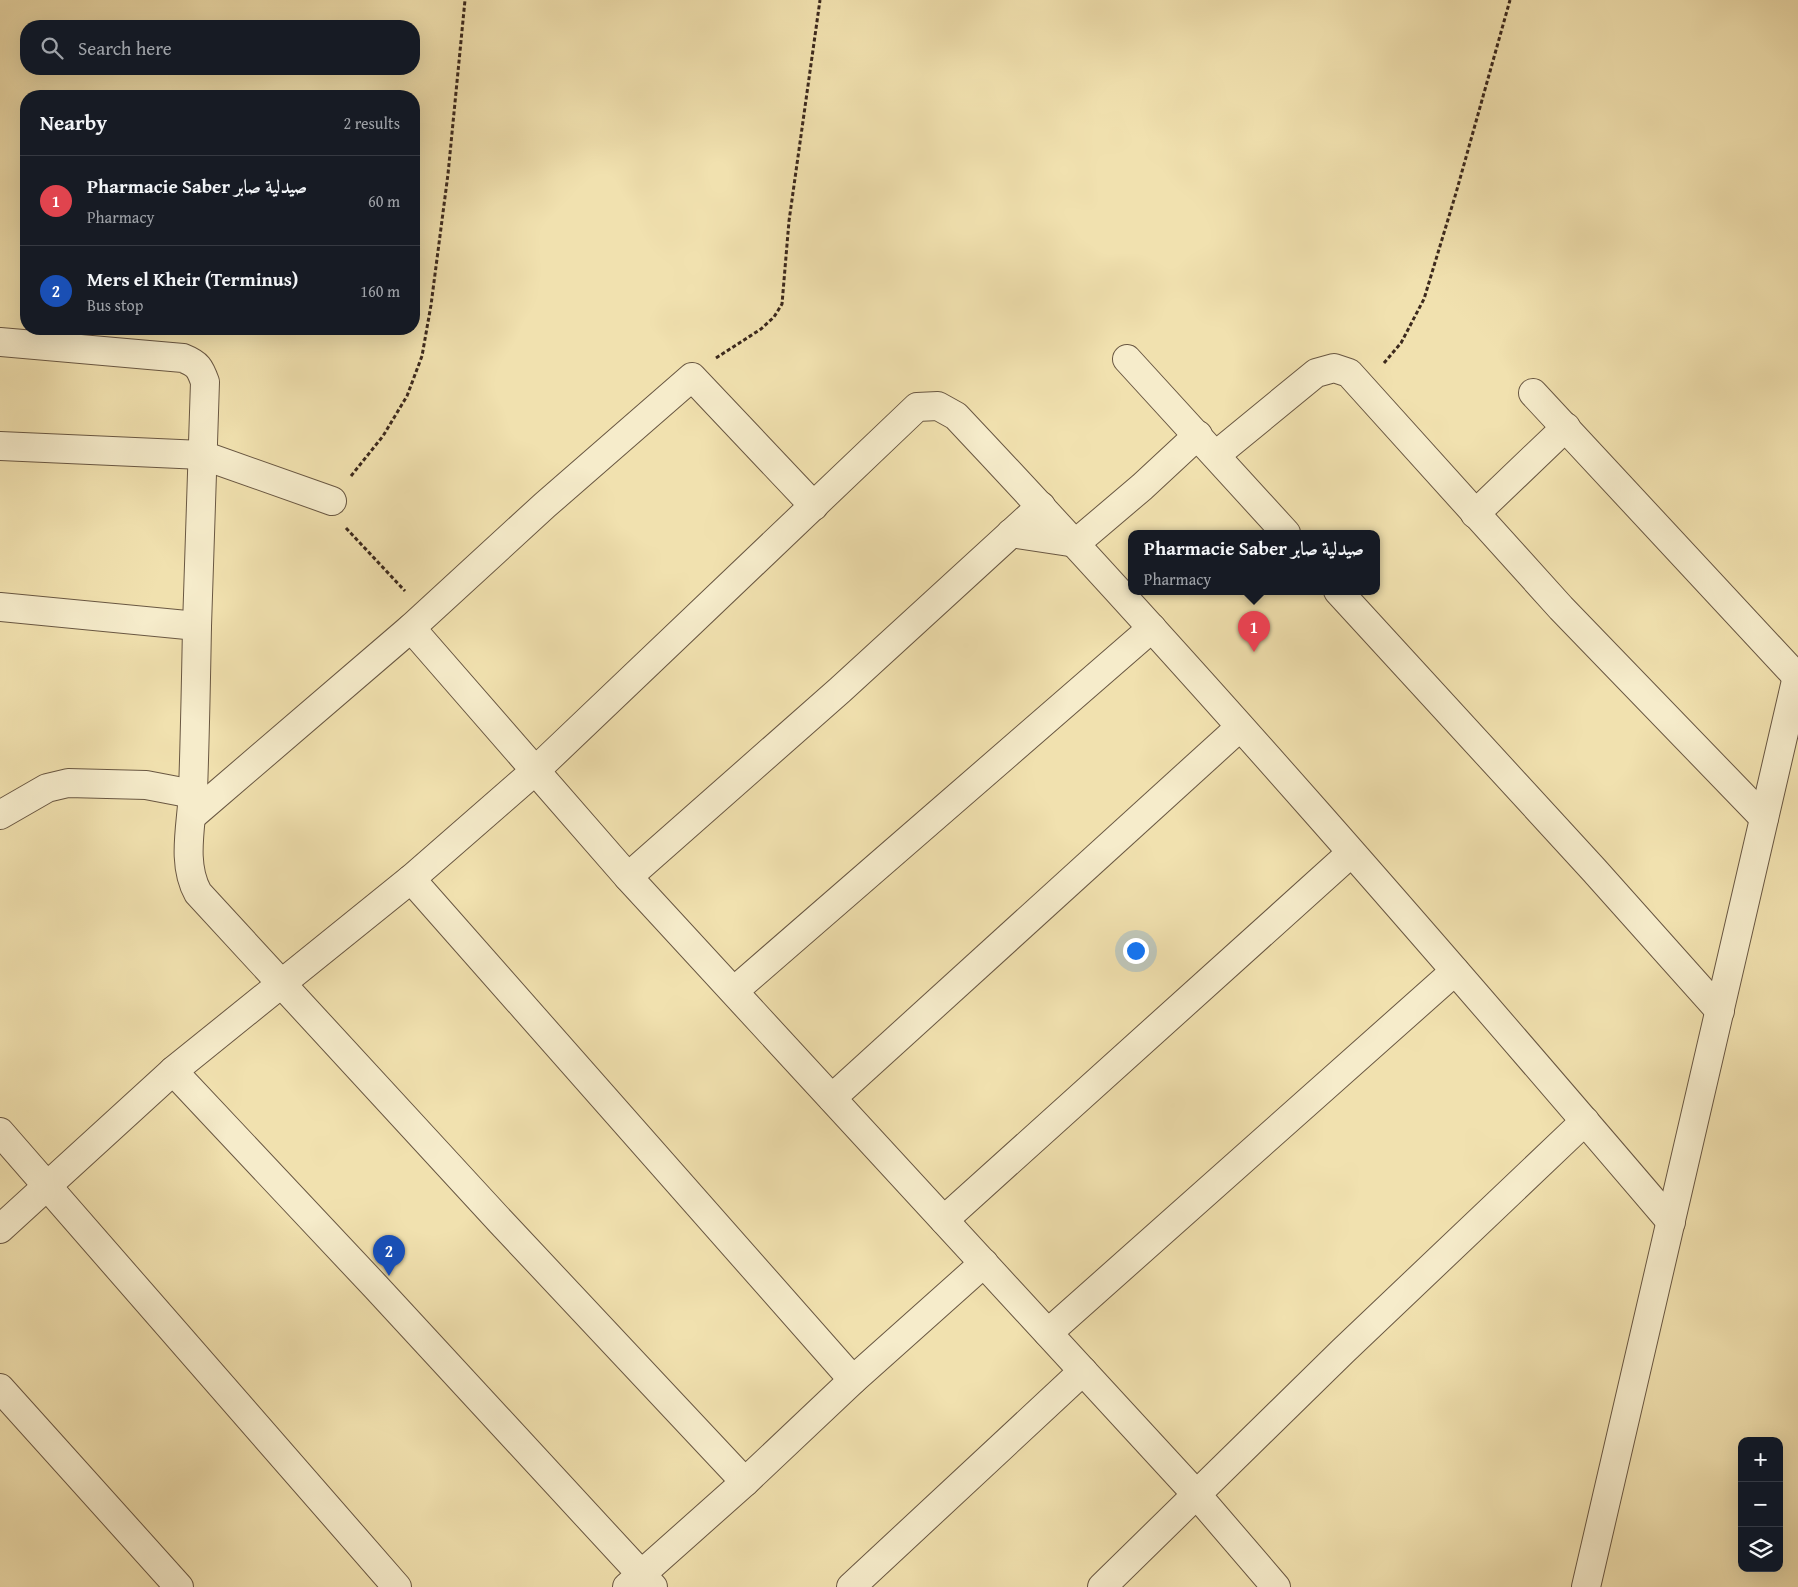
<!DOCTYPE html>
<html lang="en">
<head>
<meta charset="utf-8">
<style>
  body { margin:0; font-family:"Gentium Book Plus",Amiri,serif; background:#242831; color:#f1f3f6 }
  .controls { position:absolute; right:15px; bottom:15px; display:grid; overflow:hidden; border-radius:10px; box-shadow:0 5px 20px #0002 }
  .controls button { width:45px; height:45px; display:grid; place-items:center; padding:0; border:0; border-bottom:1px solid #363941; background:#171b24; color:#f1f3f6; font:25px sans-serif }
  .you { position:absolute; left:1135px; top:950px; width:18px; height:18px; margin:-12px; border:4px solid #fff; border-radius:50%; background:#1a73e8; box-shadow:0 0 0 8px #1a73e833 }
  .badge { display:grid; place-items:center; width:32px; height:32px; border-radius:50%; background:#ea580c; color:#fff; font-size:16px; font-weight:700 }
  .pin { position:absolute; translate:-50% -41px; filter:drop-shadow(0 1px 2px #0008) }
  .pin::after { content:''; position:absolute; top:26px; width:18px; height:15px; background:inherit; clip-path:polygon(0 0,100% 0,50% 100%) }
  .popup { position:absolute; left:1128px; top:530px; width:252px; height:65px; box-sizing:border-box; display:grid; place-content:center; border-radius:10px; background:#171b24; filter:drop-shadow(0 1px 4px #0005); font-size:16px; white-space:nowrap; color:#9ea1a6 }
  .popup b { font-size:19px; color:#f1f3f6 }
  .popup::after { content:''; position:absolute; left:50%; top:100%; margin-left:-10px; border:10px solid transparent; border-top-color:#171b24 }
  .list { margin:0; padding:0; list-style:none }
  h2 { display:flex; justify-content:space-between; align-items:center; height:65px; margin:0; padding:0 20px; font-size:21px }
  h2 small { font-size:16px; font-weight:400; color:#9ea1a6 }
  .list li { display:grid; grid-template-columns:32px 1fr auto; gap:15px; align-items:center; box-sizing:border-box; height:90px; padding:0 20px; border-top:1px solid #363941 }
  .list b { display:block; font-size:19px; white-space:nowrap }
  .list p { margin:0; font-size:16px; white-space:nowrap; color:#9ea1a6 }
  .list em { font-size:16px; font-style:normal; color:#9ea1a6 }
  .icon { flex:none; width:28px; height:28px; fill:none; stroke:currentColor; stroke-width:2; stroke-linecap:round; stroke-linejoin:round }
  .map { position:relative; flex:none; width:1798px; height:1587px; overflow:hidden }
  .search { position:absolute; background:#171b24; box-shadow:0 5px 20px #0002; left:20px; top:20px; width:400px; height:55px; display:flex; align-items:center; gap:12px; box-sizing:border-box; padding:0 18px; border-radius:20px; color:#9ea1a6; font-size:19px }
  .panel { position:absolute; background:#171b24; box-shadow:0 5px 20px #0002; left:20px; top:90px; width:400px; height:245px; border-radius:20px }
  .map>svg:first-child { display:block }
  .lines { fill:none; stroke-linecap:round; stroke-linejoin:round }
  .minor-casing { stroke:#695742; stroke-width:30 }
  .path { stroke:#3c291d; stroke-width:3; stroke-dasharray:4 2.5; stroke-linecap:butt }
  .minor { stroke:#f6eccb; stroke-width:28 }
</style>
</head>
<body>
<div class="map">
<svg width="1798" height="1587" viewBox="0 0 1798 1587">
  <rect width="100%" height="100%" fill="#f1e1af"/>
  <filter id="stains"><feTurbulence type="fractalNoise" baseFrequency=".004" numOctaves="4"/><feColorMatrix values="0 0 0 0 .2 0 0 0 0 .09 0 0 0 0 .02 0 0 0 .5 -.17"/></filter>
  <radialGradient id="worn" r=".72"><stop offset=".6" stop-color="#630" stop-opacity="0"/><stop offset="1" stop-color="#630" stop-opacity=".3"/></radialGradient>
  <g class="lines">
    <!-- minor casing -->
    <g class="minor-casing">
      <g id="minor">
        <path d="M0,342L183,358C198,364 200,368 205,382L197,626"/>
        <path d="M1127,359L1286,533"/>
        <path d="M1533,393L1797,677"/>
        <path d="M0,446L202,455L332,501"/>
        <path d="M1216,455L1316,373L1334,368L1349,373L1561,608L1764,818"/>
        <path d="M1475,514L1566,427"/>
        <path d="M1011,533L1076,543L1142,487L1198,435"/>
        <path d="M1338,591L1594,870L1720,1011"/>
        <path d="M0,607L197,626C196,681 195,736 193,791C192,823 181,863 198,893L501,1222L745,1482"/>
        <path d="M411,628L628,877L1197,1495L1276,1587"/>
        <path d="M0,815L47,788L68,783L146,785L193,794"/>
        <path d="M192,816L411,628L545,505L692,377L814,506"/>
        <path d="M628,877L840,690L1041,506"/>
        <path d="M411,879L853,1380"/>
        <path d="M734,991L1152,628"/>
        <path d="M173,1071L376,1287L653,1587"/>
        <path d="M832,1098L1240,727"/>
        <path d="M0,1132L397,1587"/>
        <path d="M944,1220L1351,853"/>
        <path d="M0,1229L173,1071L411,879L536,770L917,407L938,406L956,416C1202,677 1438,949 1671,1222"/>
        <path d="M1048,1333L1455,971"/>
        <path d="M0,1388L179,1587"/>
        <path d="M627,1587L745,1482L853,1380L984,1263"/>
        <path d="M851,1587L1083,1371"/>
        <path d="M1102,1587L1343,1351L1585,1121"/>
        <path d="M1586,1587L1798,672"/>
      </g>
    </g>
    <!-- path -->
    <g class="path">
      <path d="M716,358L761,329L774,317L782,304L789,221L820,0"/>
      <path d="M1384,363L1401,343L1424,299L1456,193L1510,0"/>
      <path d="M351,476L383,436L407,396L422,356L431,305L448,174L465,0"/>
      <path d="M346,528L405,591"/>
    </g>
    <!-- minor -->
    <use href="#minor" class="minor"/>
  </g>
  <rect width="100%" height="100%" filter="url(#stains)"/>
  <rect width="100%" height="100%" fill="url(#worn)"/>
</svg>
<div class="controls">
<button>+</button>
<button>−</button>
<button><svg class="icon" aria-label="layers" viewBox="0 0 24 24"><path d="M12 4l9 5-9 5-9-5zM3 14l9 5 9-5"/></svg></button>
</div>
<div class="you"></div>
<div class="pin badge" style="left:1254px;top:652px;background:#e0444e">1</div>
<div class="popup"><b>Pharmacie Saber صيدلية صابر</b>Pharmacy</div>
<div class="pin badge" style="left:389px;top:1276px;background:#1a4fb4">2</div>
<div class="search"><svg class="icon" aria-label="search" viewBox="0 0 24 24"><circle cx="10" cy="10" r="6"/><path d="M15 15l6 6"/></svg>Search here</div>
<section class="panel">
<h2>Nearby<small>2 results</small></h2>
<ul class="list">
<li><span class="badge" style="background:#e0444e">1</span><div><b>Pharmacie Saber صيدلية صابر</b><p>Pharmacy</p></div><em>60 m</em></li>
<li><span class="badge" style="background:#1a4fb4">2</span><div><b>Mers el Kheir (Terminus)</b><p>Bus stop</p></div><em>160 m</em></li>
</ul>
</section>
</div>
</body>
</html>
